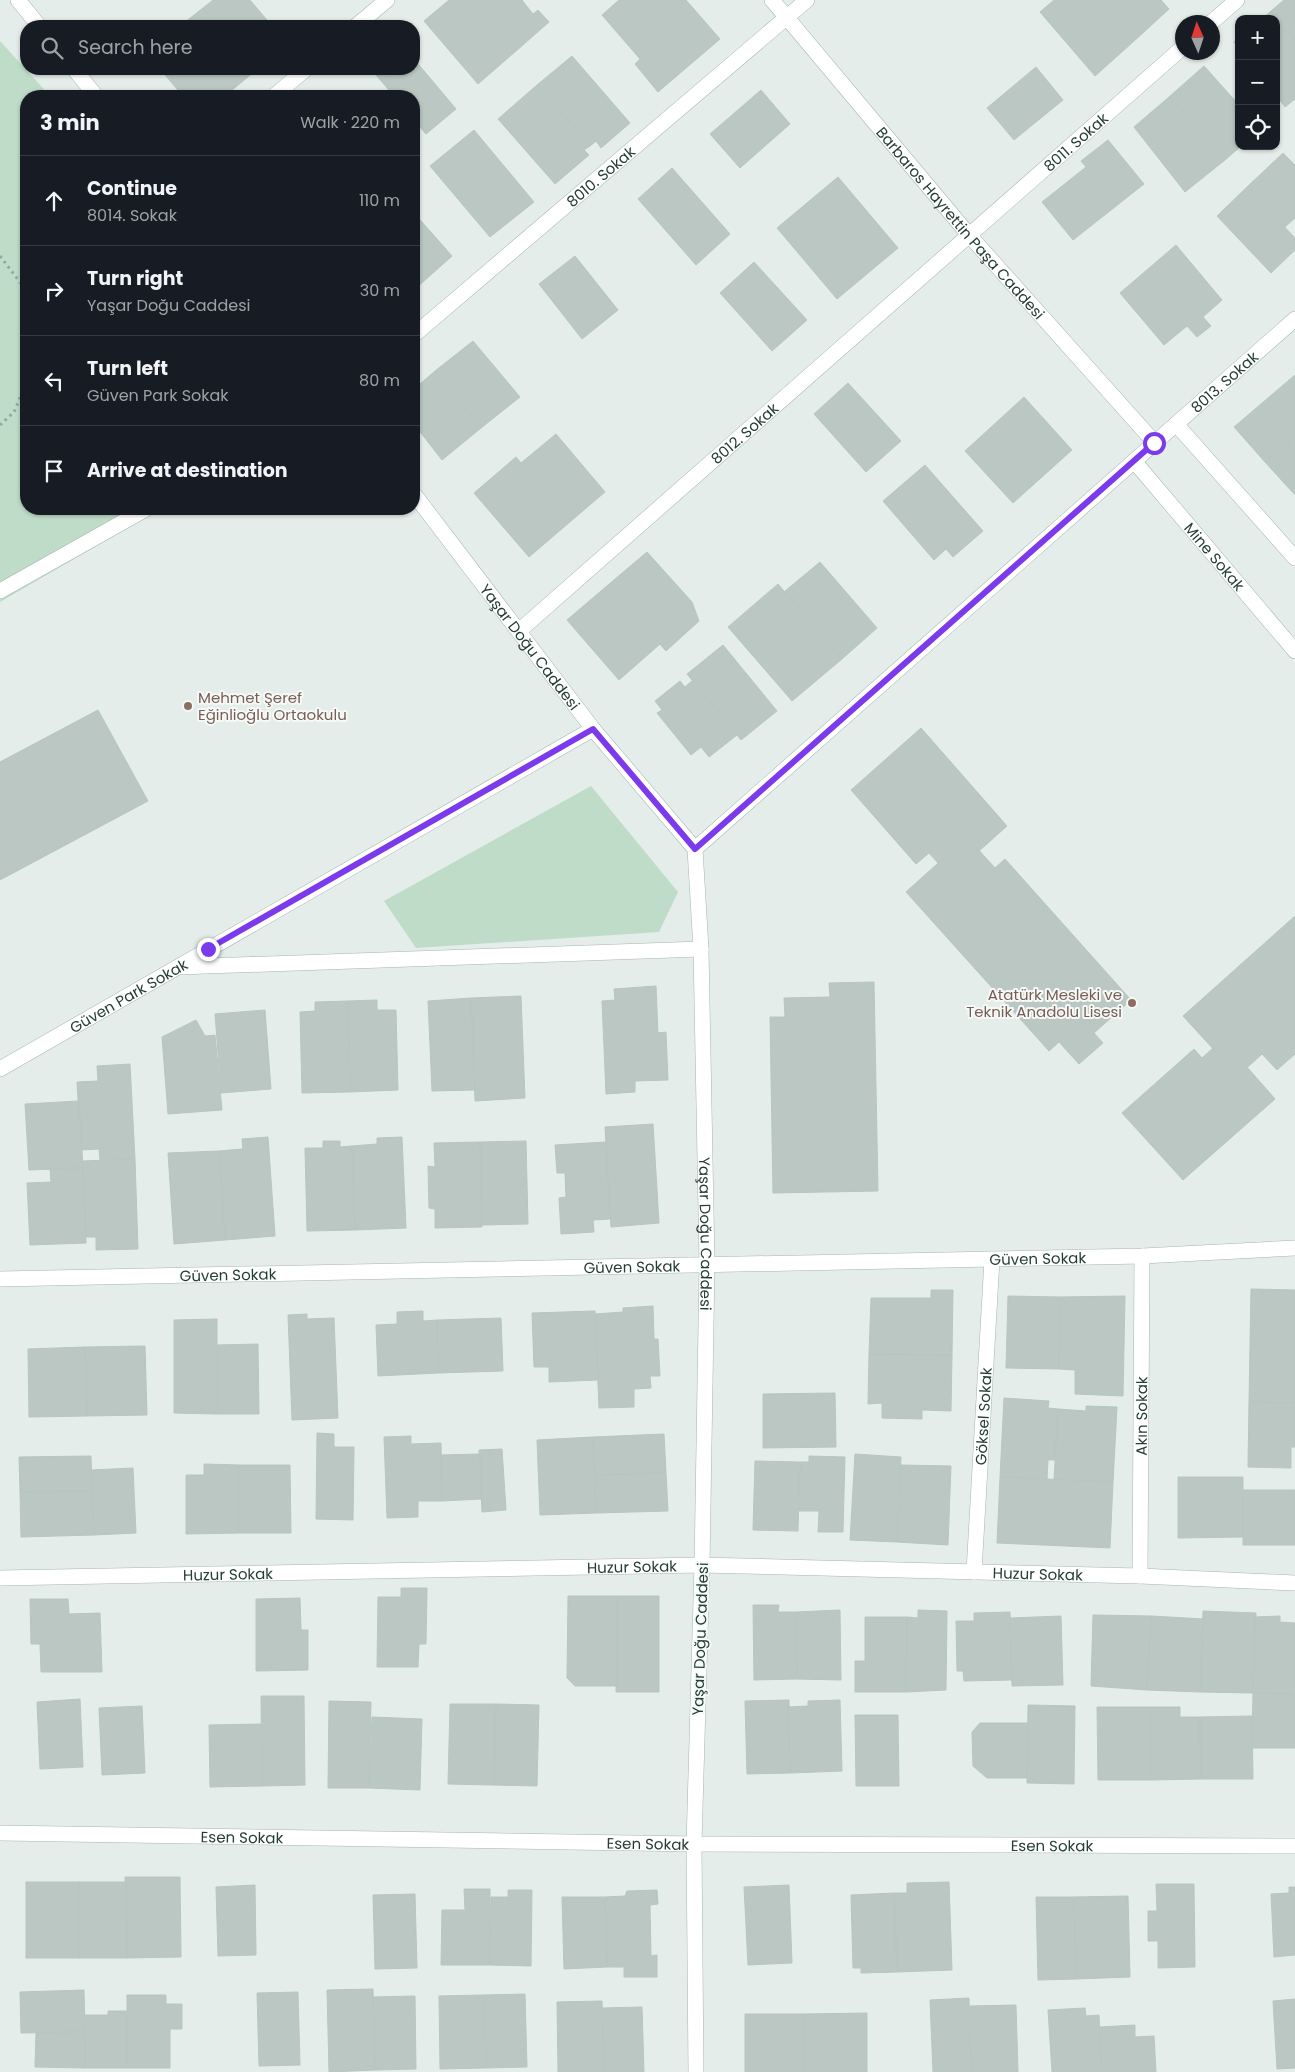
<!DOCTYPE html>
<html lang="en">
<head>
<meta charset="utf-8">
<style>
  body { margin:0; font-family:Poppins,sans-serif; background:#20242c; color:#f1f3f6 }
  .controls { position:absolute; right:15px; top:15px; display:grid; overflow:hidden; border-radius:10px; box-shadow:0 1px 4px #0004 }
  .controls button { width:45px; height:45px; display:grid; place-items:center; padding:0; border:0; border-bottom:1px solid #363941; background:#171b24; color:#f1f3f6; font:25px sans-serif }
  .compass { position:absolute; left:1175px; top:15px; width:45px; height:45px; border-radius:50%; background:#171b24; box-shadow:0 1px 4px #0004; rotate:357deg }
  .stop { position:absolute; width:15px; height:15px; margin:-11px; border:4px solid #7c3aed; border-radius:50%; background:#fff }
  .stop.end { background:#7c3aed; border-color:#fff; box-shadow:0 1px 5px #0008 }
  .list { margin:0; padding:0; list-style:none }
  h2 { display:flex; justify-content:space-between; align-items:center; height:65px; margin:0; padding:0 20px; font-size:21px }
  h2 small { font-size:16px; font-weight:400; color:#9ea1a6 }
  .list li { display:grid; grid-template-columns:32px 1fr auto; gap:15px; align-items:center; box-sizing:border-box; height:90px; padding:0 20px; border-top:1px solid #363941 }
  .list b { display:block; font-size:19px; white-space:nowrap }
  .list p { margin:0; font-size:16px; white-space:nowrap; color:#9ea1a6 }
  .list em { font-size:16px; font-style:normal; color:#9ea1a6 }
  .icon { flex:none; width:28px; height:28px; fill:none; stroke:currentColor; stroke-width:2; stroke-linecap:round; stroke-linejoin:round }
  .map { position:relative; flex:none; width:1295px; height:2072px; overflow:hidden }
  .search { position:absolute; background:#171b24; box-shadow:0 1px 4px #0004; left:20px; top:20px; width:400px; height:55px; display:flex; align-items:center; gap:12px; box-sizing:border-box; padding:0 18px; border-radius:20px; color:#9ea1a6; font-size:19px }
  .panel { position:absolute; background:#171b24; box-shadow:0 1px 4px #0004; left:20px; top:90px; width:400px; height:425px; border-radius:20px }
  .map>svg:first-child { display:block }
  .green { fill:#bfdcc9 }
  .building { fill:#bac7c3; stroke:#b7c6c1 }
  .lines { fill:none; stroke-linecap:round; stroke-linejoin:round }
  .lane-casing { stroke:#a7b5b1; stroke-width:16 }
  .street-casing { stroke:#a7b5b1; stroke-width:16 }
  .path { stroke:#87aea5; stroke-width:3; stroke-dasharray:2.5 4; stroke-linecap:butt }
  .lane { stroke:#fff; stroke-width:15 }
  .street { stroke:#fff; stroke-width:15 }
  .route { stroke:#7c3aed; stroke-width:6 }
  .education-dot { fill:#8d6e63; stroke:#f5f9f7; stroke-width:2 }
  .labels { text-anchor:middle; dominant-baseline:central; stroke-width:4; stroke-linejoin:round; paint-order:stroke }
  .street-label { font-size:15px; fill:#253d38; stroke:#f5f9f7 }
  .education-label { font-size:15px; fill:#785e54; stroke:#f5f9f7; text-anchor:start }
</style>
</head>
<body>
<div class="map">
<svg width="1295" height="2072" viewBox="0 0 1295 2072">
  <rect width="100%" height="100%" fill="#e4edea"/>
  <!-- green -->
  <g class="green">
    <path d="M0,41L50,96H26V509H160L0,602Z"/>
    <path d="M591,786L678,892L659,932L416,948L384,901Z"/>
  </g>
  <!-- building -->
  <g class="building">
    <path d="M213,0H250L272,26H218L203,8Z"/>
    <path d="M449,0H472L516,51L478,84L424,21Z"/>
    <path d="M472,0H522L533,14L538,10L549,22L516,51Z"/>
    <path d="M619,0H686L720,39L658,92L635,64L640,59L602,15Z"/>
    <path d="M1054,0H1096L1133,42L1095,76L1040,12Z"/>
    <path d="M1096,0H1161L1169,9L1133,42Z"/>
    <path d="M1284,0H1295V40L1271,11Z"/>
    <path d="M203,8L218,26H180Z"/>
    <path d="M1271,11L1295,40V99L1285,107L1276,95V19H1262Z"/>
    <path d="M1239,37V48L1234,42Z"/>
    <path d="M572,56L630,123L601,148L596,141L590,146L537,85Z"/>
    <path d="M414,59L456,109L426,134L414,120V96H394L371,69H414Z"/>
    <path d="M1204,66L1239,105V146H1241L1225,160L1169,97Z"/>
    <path d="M1036,67L1063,100L1014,140L987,108Z"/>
    <path d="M160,69H254L255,71L225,96H183Z"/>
    <path d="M254,69H267L260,74Z"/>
    <path d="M537,85L590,146L584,150L589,155L555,184L498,119Z"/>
    <path d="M761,90L790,124L740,168L710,134Z"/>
    <path d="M1169,97L1225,160L1185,192L1134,127Z"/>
    <path d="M474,130L534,202L490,237L430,166Z"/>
    <path d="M1108,140L1144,184L1073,240L1042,202L1086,167L1081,161Z"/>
    <path d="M1283,153L1295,165V218L1285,227L1247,187Z"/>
    <path d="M672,168L730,234L696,265L638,199Z"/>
    <path d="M838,177L898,248L837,299L777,228Z"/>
    <path d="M1247,187L1295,238V250L1271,273L1217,216Z"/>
    <path d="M414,213L452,256L414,290Z"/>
    <path d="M1176,245L1222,300L1203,317L1211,326L1197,337L1187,326L1164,345L1120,293Z"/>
    <path d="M575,256L618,310L582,339L539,284Z"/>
    <path d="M754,262L807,320L772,351L720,293Z"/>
    <path d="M473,341L520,397L481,428L435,371Z"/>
    <path d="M435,371L481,428L442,460L414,424V378L420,384Z"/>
    <path d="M1295,375V435L1265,462L1234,427Z"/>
    <path d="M848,383L901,441L866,472L814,414Z"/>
    <path d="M1024,397L1072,450L1013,503L965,451Z"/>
    <path d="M556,434L605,492L571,521L521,463Z"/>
    <path d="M1295,435V495L1265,462Z"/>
    <path d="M516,457L571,521L529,557L474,493Z"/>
    <path d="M925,465L983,531L953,557L946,549L934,560L883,501Z"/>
    <path d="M647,552L692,602L699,621L666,651L608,585Z"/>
    <path d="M820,562L877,628L842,659L784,592Z"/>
    <path d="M778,584L842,659L792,701L728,627Z"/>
    <path d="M608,585L660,644L619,680L567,620Z"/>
    <path d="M723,645L777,711L741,740L687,674Z"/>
    <path d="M693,680L737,735L709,757L701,747L691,755L657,713L662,710L655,701L680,681L685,687Z"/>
    <path d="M98,710L148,801L0,880V762Z"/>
    <path d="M921,728L1007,826L979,851L967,837L938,863L929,853L916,864L851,790Z"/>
    <path d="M967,837L995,868L1005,859L1131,1000L1094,1033L1103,1043L1079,1064L1059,1042L1049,1051L906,892Z"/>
    <path d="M1295,916V1054L1277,1070L1262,1054L1238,1076L1183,1016Z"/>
    <path d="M874,982L878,1191L773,1193L770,1017H785L784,998L830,997L829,983Z"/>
    <path d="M656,986L658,1033L666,1032L668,1080L635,1081V1092L606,1094L602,1001L615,1000L614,989Z"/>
    <path d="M521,996L525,1098L475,1101L471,998Z"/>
    <path d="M471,998L475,1090L432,1091L428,1001Z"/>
    <path d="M377,1000V1010H396L398,1090L350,1092L348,1001Z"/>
    <path d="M348,1001L350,1092L302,1093L300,1012L315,1011V1002Z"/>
    <path d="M265,1010L271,1089L221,1093L215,1014Z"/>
    <path d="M196,1020L205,1036L215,1035L222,1110L168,1114L162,1037Z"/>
    <path d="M1213,1048L1238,1076L1247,1067L1275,1099L1183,1180L1122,1113L1194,1049L1202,1058Z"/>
    <path d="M130,1064L135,1159L100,1160L99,1149L81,1150L77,1082L98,1081L97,1066Z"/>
    <path d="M79,1101L83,1168L29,1170L25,1104Z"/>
    <path d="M653,1124L659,1223L611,1227L605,1127Z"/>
    <path d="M268,1137L275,1236L225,1240L219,1151L243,1149L242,1139Z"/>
    <path d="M402,1137L406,1228L355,1230L352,1146L377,1144V1138Z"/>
    <path d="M323,1141H340V1147L352,1146L355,1230L307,1231L305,1148H323Z"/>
    <path d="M526,1141L528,1224L482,1225L480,1142Z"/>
    <path d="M480,1142L482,1227L435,1228V1209L429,1208L428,1166L435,1167L434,1143Z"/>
    <path d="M606,1142L610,1219L593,1220L594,1232L561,1234L559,1198L566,1197L565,1173H557L555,1145Z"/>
    <path d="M219,1151L225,1240L174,1244L168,1153Z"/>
    <path d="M135,1159L138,1249L96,1250V1237H86L82,1161Z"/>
    <path d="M83,1168L86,1243L30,1245L27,1183L51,1182L50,1169Z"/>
    <path d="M1251,1289L1295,1290V1403L1249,1402Z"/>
    <path d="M931,1290H953L952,1355L869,1354L871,1298H931Z"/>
    <path d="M1008,1296L1061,1297L1059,1369L1006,1368Z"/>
    <path d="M1125,1296L1123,1396L1075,1394V1370L1059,1369L1061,1297Z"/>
    <path d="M653,1306L654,1339H658L660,1376H650L651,1388L634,1389V1407L599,1408L595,1314L623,1312V1308Z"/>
    <path d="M423,1311V1321L437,1320L438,1373L378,1376L376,1325L397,1324V1312Z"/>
    <path d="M595,1311L598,1380L549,1382V1367H534L532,1313Z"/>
    <path d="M307,1314V1319L334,1318L338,1418L292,1420L288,1315Z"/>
    <path d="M501,1318L503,1371L438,1373L437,1320Z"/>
    <path d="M217,1319V1414L174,1413V1320Z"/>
    <path d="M258,1344L259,1414H217V1345Z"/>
    <path d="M145,1346L147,1415L87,1416L85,1347Z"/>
    <path d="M85,1347L87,1416L29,1417L28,1349Z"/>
    <path d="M869,1354L952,1355L951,1411L922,1410V1419L882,1418V1403L868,1404Z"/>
    <path d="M835,1393L836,1447L763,1448V1394Z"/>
    <path d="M1004,1398L1049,1401L1048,1408L1058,1409L1055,1460H1048L1047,1480L1000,1477Z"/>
    <path d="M1249,1402L1295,1403V1447H1291V1468L1248,1467Z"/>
    <path d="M1086,1406L1117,1407L1113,1482L1054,1480L1058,1409L1086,1411Z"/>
    <path d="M317,1433L334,1434V1447H354L353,1520L316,1519Z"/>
    <path d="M664,1434L666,1473L595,1475L593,1437Z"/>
    <path d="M411,1436V1444L441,1443L442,1501H418V1517L387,1518L384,1437Z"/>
    <path d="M593,1437L596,1513L540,1515L537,1440Z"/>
    <path d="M502,1449L506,1510L482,1512L479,1450Z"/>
    <path d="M480,1454L481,1499L442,1501L441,1455Z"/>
    <path d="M855,1454L901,1457L897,1542L850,1540Z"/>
    <path d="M91,1456L92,1491L20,1492L19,1457Z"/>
    <path d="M809,1456L845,1457L843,1532H818L819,1511H799L800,1462H809Z"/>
    <path d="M755,1461L800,1462L798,1531L753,1530Z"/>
    <path d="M204,1464L239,1465V1533L186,1534V1475H204Z"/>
    <path d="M239,1465H290L291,1533H239Z"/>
    <path d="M901,1465L951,1466L948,1545L897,1542Z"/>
    <path d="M133,1468L136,1533L94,1535L91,1470Z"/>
    <path d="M666,1473L668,1511L596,1513L595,1475Z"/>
    <path d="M1000,1477L1113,1482L1110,1548L997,1543Z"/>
    <path d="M1178,1477H1243V1537L1178,1538Z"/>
    <rect x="1243" y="1490" width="52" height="55"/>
    <path d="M92,1491L94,1535L21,1537L20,1492Z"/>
    <path d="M401,1588H427L426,1644H419L418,1667H377L378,1597H401Z"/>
    <path d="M568,1596H617V1686H575L567,1678Z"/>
    <path d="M617,1596H659V1692H616Z"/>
    <path d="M300,1598L301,1630H308V1670L256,1671V1599Z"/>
    <path d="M30,1599H68L69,1614L100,1613L102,1672H41L40,1644H31Z"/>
    <path d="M753,1605H779L778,1612H796L797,1679L754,1680Z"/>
    <path d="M840,1610L841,1680L797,1679L796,1612Z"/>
    <path d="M918,1610L947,1611L946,1690L906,1692L907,1617L918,1618Z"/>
    <path d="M1203,1611L1256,1613L1253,1693L1200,1692Z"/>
    <path d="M1010,1612L1012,1680L964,1681L963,1671H957L956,1621H974V1613Z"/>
    <path d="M1093,1615L1151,1616L1147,1690L1091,1686Z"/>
    <path d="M1061,1616L1063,1685L1012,1686L1010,1618Z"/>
    <path d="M1151,1616L1203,1619L1200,1692L1147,1690Z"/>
    <path d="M1280,1616V1622L1295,1623V1694L1253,1693L1255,1617Z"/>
    <path d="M865,1617H907L906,1692H855V1661H865Z"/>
    <path d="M1253,1693L1295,1694V1748H1252Z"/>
    <path d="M261,1696H304L305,1785L262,1786Z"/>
    <path d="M80,1699L83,1767L40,1769L37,1702Z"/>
    <path d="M789,1700L790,1773L747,1774L745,1701Z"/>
    <path d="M840,1700L842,1771L790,1773L788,1707L808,1706V1701Z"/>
    <path d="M329,1701L371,1702L369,1788H328Z"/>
    <path d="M450,1704H496L494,1785L448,1784Z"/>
    <path d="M496,1704L539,1705L537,1786L494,1785Z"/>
    <path d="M1028,1705L1075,1706L1074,1784L1027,1783Z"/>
    <path d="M142,1706L145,1773L102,1775L99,1708Z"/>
    <path d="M1097,1707H1151V1780H1098Z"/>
    <path d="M1151,1707H1180V1717H1200L1201,1779L1151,1780Z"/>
    <path d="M855,1715H898L899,1786H856Z"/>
    <path d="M1252,1716L1253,1779H1201L1200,1717Z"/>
    <path d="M372,1717L422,1719L420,1790L369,1788Z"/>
    <path d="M980,1723H1028L1027,1778H987L973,1766L972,1732Z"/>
    <path d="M262,1724V1786L210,1787L209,1725Z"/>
    <path d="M125,1877H180L181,1957L127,1958Z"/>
    <rect x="26" y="1882" width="53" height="76"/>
    <path d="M79,1882H126L127,1958H79Z"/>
    <path d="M949,1882L952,1970L897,1972L894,1893H907V1883Z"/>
    <path d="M1156,1884H1194L1195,1967L1158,1968V1941H1148V1911H1157Z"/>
    <path d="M255,1885L256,1955L218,1956L216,1887Z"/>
    <path d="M789,1885L792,1963L748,1965L744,1887Z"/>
    <path d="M1289,1887H1295V1955L1274,1957L1271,1894L1289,1893Z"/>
    <path d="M464,1889H490V1965H441L442,1910H465Z"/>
    <path d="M508,1890H532L531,1966L490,1965L491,1897H508Z"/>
    <path d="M657,1890L658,1904L650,1905L651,1956L657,1955V1977H624V1967H607L605,1897L625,1896L627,1891Z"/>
    <path d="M894,1893L897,1972L861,1973V1968H853L851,1895Z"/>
    <path d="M415,1894L417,1968L375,1969L373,1895Z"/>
    <path d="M1128,1896L1130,1977L1076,1979L1074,1897Z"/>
    <path d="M562,1897H605L607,1967L564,1969Z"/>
    <path d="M1036,1897H1074L1076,1979L1038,1980Z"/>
    <path d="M373,1989L375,2070L329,2072L327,1990Z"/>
    <path d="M84,1990L85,2032L21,2033L20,1992Z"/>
    <path d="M298,1992L300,2065L259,2066L257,1993Z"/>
    <path d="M525,1994L527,2067L486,2068L484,1995Z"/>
    <path d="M127,1995H166V2004H182V2029H170V2068H127Z"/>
    <path d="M484,1995L486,2068L440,2069L439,1996Z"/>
    <path d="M415,1996L416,2069L375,2070L373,1997Z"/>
    <path d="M969,1998L971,2072H933L930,2000Z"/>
    <path d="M1295,1999V2068L1277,2069L1273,2001Z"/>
    <path d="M602,2001L604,2072H558L557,2002Z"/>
    <path d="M1016,2005L1018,2072H971L970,2006Z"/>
    <path d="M642,2007L644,2072H604L602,2008Z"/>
    <path d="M1085,2008L1086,2016L1099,2015L1102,2072H1052L1048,2010Z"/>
    <path d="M108,2011H127V2068H85V2015H108Z"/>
    <path d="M867,2013V2072H803V2014Z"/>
    <rect x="745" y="2014" width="58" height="58"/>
    <path d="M1135,2025V2037L1154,2036L1156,2072H1102L1100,2027Z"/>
    <path d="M85,2032V2068L35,2067L36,2033Z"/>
  </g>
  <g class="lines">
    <!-- lane casing -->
    <g class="lane-casing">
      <path id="lane" d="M0,591L146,509"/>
    </g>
    <!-- street casing -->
    <g class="street-casing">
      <g id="street">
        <path d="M18,0L39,26"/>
        <path id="s1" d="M772,0L969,235L1155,443"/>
        <path d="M1212,22L1237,0"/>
        <path d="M356,26L387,0"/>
        <path d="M74,69L96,96"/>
        <path d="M274,96L306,69"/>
        <path id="s2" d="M414,335L807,0"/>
        <path d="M1176,424L1295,558"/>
        <path id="s3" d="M1134,461L1295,651"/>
        <path id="s4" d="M414,494L593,729L695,849L701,949L707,1264L702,1565L694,1844L696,2072"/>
        <path id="s5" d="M519,631L1182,48"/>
        <path id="s6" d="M695,849L1295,319"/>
        <path d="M178,967L701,949"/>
        <path id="s7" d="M0,1069L593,729"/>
        <path id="s8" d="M0,1279L1142,1256L1295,1248"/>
        <path id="s9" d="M974,1572L992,1259"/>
        <path id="s10" d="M1140,1576L1142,1256"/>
        <path id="s11" d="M0,1578L702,1565L1140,1576L1295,1583"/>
        <path id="s12" d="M0,1833L694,1844L1295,1846"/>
      </g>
    </g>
    <!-- path -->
    <g class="path">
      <path d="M0,256L26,290"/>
      <path d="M0,425L14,412L26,384"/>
    </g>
    <!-- lane -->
    <use href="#lane" class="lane"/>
    <!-- street -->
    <use href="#street" class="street"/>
  </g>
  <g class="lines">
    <!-- route -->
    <path class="route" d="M208,949L593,729L695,849L1154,443"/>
  </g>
  <!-- markers -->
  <g class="education-dot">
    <circle cx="188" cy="706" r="5"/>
    <circle cx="1132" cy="1003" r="5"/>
  </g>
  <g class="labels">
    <!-- street labels -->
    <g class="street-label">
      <text stroke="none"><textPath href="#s5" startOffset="741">8011. Sokak</textPath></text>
      <text stroke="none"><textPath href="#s2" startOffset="245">8010. Sokak</textPath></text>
      <text stroke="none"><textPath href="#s1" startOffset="292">Barbaros Hayrettin Paşa Caddesi</textPath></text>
      <text stroke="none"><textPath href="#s6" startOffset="706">8013. Sokak</textPath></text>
      <text stroke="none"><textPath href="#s5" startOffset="300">8012. Sokak</textPath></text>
      <text stroke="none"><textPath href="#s3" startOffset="125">Mine Sokak</textPath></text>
      <text stroke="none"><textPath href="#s4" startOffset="192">Yaşar Doğu Caddesi</textPath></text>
      <text stroke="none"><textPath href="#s7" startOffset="148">Güven Park Sokak</textPath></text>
      <text stroke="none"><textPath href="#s4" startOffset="838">Yaşar Doğu Caddesi</textPath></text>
      <text stroke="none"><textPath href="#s8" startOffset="1038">Güven Sokak</textPath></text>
      <text stroke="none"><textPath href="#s8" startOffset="632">Güven Sokak</textPath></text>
      <text stroke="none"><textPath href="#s8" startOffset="228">Güven Sokak</textPath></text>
      <text stroke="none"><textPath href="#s9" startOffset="156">Göksel Sokak</textPath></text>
      <text stroke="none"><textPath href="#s10" startOffset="160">Akın Sokak</textPath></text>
      <text stroke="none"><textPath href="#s11" startOffset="632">Huzur Sokak</textPath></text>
      <text stroke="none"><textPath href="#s11" startOffset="228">Huzur Sokak</textPath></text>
      <text stroke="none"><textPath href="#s11" startOffset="1038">Huzur Sokak</textPath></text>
      <text transform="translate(700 1639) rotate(-88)">Yaşar Doğu Caddesi</text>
      <text stroke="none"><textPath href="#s12" startOffset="242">Esen Sokak</textPath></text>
      <text stroke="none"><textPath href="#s12" startOffset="648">Esen Sokak</textPath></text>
      <text stroke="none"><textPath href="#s12" startOffset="1052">Esen Sokak</textPath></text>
    </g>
    <!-- education labels -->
    <g class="education-label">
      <text x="198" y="697">Mehmet Şeref<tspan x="198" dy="17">Eğinlioğlu Ortaokulu</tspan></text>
      <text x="1122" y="994" text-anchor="end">Atatürk Mesleki ve<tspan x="1122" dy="17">Teknik Anadolu Lisesi</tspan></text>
    </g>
  </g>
</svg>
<div class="controls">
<button>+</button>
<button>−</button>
<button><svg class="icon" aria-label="locate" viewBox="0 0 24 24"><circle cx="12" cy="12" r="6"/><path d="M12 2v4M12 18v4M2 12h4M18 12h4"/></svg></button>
</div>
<svg class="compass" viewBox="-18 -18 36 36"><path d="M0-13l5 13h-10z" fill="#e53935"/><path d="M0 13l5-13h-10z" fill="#9ea1a6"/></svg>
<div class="stop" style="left:1154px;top:443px"></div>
<div class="stop end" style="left:208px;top:949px"></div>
<div class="search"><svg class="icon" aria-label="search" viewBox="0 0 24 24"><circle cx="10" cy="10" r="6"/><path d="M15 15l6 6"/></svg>Search here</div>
<section class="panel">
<h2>3 min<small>Walk · 220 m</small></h2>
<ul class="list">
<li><svg class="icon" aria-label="ahead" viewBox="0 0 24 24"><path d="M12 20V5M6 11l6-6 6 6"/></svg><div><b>Continue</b><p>8014. Sokak</p></div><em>110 m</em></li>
<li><svg class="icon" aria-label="right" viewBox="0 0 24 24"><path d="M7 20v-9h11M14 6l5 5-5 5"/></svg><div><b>Turn right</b><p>Yaşar Doğu Caddesi</p></div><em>30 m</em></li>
<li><svg class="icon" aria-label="left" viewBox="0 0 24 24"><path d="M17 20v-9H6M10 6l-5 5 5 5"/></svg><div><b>Turn left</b><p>Güven Park Sokak</p></div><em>80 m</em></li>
<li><svg class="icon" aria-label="arrive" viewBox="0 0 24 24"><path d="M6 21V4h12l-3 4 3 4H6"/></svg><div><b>Arrive at destination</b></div></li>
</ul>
</section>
</div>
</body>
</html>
